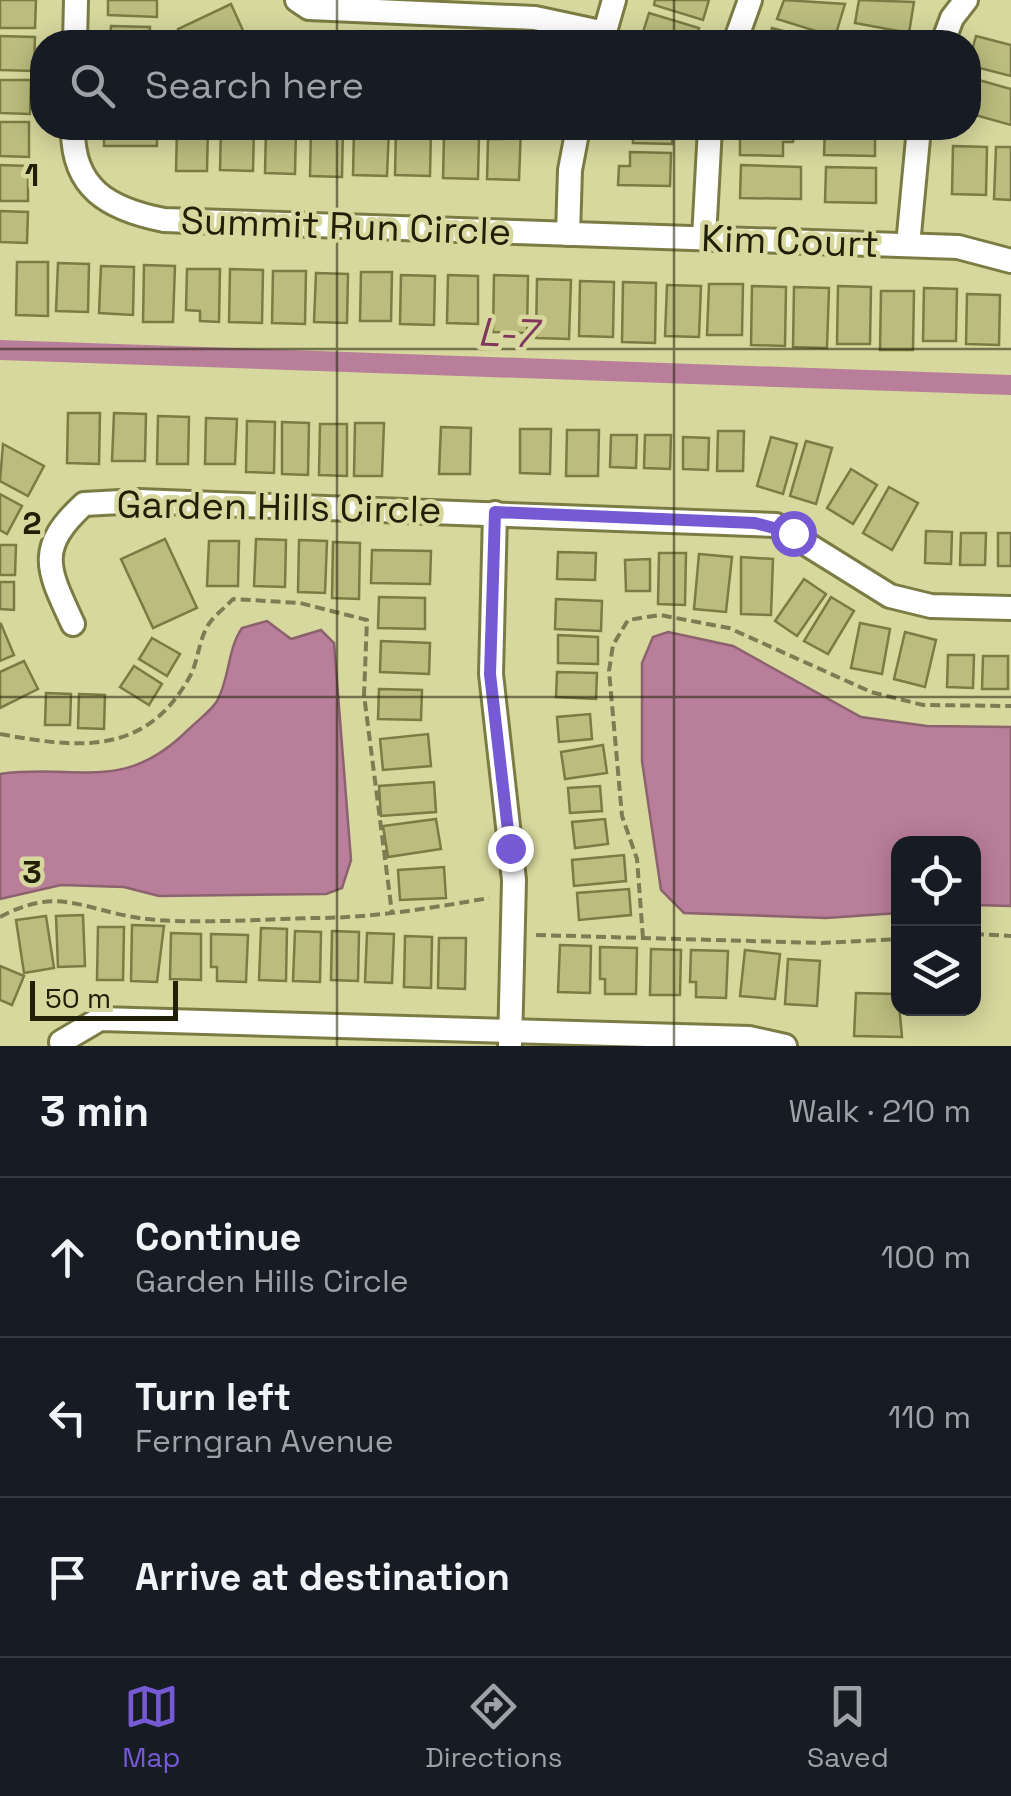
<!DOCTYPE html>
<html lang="en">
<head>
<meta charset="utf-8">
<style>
  body { margin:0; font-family:"Space Grotesk",sans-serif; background:#242831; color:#f1f3f6 }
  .controls { position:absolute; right:30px; bottom:30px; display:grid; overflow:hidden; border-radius:20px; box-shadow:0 5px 25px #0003 }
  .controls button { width:90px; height:90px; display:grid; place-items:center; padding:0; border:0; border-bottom:2px solid #363941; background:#171b24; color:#f1f3f6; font:50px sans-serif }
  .scale { position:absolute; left:30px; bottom:25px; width:148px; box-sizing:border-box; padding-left:10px; border:5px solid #202008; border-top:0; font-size:28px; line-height:35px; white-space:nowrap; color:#202008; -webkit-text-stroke:8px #d7d89d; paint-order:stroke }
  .stop { position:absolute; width:30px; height:30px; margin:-22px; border:8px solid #755ad4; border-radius:50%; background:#fff }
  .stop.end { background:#755ad4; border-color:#fff; box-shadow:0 2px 10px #0008 }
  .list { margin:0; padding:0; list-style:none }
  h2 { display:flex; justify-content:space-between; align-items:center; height:130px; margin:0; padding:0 40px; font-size:42px }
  h2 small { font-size:32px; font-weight:400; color:#9ea1a6 }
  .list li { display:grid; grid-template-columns:65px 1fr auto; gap:30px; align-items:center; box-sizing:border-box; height:160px; padding:0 40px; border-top:2px solid #363941 }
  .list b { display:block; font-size:38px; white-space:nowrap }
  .list p { margin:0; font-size:32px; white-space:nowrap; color:#9ea1a6 }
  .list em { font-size:32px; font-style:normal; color:#9ea1a6 }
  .icon { flex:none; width:55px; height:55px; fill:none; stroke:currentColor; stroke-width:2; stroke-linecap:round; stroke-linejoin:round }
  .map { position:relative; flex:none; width:1011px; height:1046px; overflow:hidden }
  .search { position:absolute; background:#171b24; box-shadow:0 5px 25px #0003; left:30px; right:30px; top:30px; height:110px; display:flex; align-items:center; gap:25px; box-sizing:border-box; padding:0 35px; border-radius:40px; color:#9ea1a6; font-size:38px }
  .sheet { height:610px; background:#171b24 }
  nav { display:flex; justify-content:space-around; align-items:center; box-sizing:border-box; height:140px; border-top:2px solid #363941; background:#171b24; font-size:28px; color:#9ea1a6 }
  nav a { display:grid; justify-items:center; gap:5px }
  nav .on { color:#755ad4 }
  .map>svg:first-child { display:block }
  .water { fill:#b97e9a; stroke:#8b626e; stroke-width:2.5 }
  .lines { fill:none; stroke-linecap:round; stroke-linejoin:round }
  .canal { stroke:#b97e9a; stroke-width:20 }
  .building { fill:#bbbc7e; stroke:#7b7b43; stroke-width:2.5 }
  .street-casing { stroke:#7b7c43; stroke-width:28 }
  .path { stroke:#7c7d53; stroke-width:4; stroke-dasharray:10 5; stroke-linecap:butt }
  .street { stroke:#fff; stroke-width:22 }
  .route { stroke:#755ad4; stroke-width:12 }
  .grid { fill:none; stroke:#202008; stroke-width:2.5; stroke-opacity:0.55 }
  .labels { text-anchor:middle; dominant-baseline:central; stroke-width:9; stroke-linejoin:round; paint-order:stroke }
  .street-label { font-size:38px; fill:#202008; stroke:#d7d89d }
  .water-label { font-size:40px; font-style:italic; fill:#80375e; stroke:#d7d89d }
  .grid-label { font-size:32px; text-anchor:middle; font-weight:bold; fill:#202008; stroke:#d7d89d; stroke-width:9; stroke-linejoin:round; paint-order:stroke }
</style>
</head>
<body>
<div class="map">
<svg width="1011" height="1046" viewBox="0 0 1011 1046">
  <rect width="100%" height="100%" fill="#d7d89d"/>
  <!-- water -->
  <g class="water">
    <path d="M267,621L291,639L321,630L334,643L351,860L342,888L326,894L159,896L124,887L61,885L0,899V774C79,763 123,795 189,729C198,720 211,711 217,701C230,678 227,650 242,628Z"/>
    <path d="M668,632L733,646L861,717L927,726L1011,727V906L974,905V844H898V913L826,918L684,913L661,890L642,761V663L653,637Z"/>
  </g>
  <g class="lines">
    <!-- canal -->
    <path class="canal" d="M0,350L1011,385"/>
  </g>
  <!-- building -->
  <g class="building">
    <path d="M0,0H36L35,28H0Z"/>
    <path d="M108,0H157V17L108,15Z"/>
    <path d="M655,0H709L703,20L654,5Z"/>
    <path d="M784,0L845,4L835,37L777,19Z"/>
    <path d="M859,0L914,2L909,33L855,23Z"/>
    <path d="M231,4L245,35L228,42H184L178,29Z"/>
    <path d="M649,13L699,28L695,42H640Z"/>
    <path d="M111,26L150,27L149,42H110Z"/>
    <path d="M772,28L825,42H768Z"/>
    <path d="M0,36L35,37L34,71L0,70Z"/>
    <path d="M976,36L1011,45V76L968,65Z"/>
    <path d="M968,77L1011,89V125L968,113Z"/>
    <path d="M0,80H31L30,114L0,113Z"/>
    <path d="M0,122H29V157L0,156Z"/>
    <rect x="104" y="128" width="53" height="18"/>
    <path d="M177,128H208L207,171H176Z"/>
    <path d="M221,128H254L253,171L220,170Z"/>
    <path d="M266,128H296L295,174L265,173Z"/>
    <path d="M311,128H343L342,177L310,176Z"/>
    <path d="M354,128H389L387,176L353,175Z"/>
    <path d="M396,128H431L430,176L395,175Z"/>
    <path d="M501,128H521L519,180L487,179L488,139H501Z"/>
    <path d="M622,128H673L672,144L633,143V128Z"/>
    <path d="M740,128H794L793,142H783V156L740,155Z"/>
    <path d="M825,128H875V156L824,155Z"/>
    <path d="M444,136L479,137L478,179L443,178Z"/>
    <path d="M953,146L987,147L986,195L952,194Z"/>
    <path d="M996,147H1011V200L994,199Z"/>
    <path d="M630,152L671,153L670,186L618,185L619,166H630Z"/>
    <path d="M0,165L28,166V201H0Z"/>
    <path d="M741,165L801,167V199L740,198Z"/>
    <path d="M826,167L876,168V203L825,202Z"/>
    <path d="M0,211L28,212L27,243L0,242Z"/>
    <path d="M17,262H48V316L16,315Z"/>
    <path d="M58,263L89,264L88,312L56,311Z"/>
    <path d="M144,265L175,266L173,322H143Z"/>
    <path d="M101,266L134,267L133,315L99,313Z"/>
    <path d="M187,269H220L219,322L200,321V311L186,310Z"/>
    <path d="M230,269L263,270L262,323L229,322Z"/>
    <path d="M273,271H306L305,324L272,323Z"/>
    <path d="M361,272H392L391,321H360Z"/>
    <path d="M316,273L348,274L347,323L314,322Z"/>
    <path d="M401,275L435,276L434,325L400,324Z"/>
    <path d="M448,275L478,276V324L447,323Z"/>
    <path d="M494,275L528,276L527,333L493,332Z"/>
    <path d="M537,279L571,280L569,339L536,338Z"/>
    <path d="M580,281L614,282L613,337L579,336Z"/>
    <path d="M623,282L656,283L655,343L622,342Z"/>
    <path d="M709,284H743L742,335H707Z"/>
    <path d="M667,285L701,286L699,337L665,336Z"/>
    <path d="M752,286L786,287L785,346L751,345Z"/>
    <path d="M838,286L871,287L870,344H837Z"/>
    <path d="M794,287L829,288L827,348L793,347Z"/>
    <path d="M924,288L957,289L956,341H923Z"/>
    <path d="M881,291H914L913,350H880Z"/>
    <path d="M967,294L1000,295L999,345L966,344Z"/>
    <path d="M68,413H100L99,464L67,463Z"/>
    <path d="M114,413L146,414L145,461H112Z"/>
    <path d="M158,416L189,417L188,464H157Z"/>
    <path d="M206,418L237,419L235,464H205Z"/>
    <path d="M247,421L275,422L274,473L246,472Z"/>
    <path d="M282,422L309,423L308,475L282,474Z"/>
    <path d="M355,423H384L382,476H354Z"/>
    <path d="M320,424H347V476L319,475Z"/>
    <path d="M441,427L471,428L470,474H439Z"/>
    <path d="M520,429H551L550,474L520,473Z"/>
    <path d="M567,430H599L598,476H566Z"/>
    <path d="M718,431H744L743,471H717Z"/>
    <path d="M611,435H637L636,468L610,467Z"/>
    <path d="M645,435H671L670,469L644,468Z"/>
    <path d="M683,437L709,438L708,470L683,469Z"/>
    <path d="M771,437L797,444L783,494L757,486Z"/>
    <path d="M806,441L832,448L816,504L790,496Z"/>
    <path d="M3,444L44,466L28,496L0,481Z"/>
    <path d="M851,469L877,485L853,524L827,508Z"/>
    <path d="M889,487L918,503L892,550L863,533Z"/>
    <path d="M0,494L22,506L7,534L0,530Z"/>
    <path d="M926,531L952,532L951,564L925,563Z"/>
    <path d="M961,533H986L985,565H960Z"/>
    <rect x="998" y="533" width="13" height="33"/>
    <path d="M165,539L197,608L153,628L121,559Z"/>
    <path d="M256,539L286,540L285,587L254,586Z"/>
    <path d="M299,540L327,541L325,593L298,592Z"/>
    <path d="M209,541H239L238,586H207Z"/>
    <path d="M333,542L360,543L359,599L332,598Z"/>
    <path d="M0,545H16L15,575H0Z"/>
    <path d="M372,550L431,551L430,584L371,583Z"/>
    <path d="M558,552L596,553L595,580L557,579Z"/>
    <path d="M659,553H686L685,605L658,604Z"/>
    <path d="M699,554L732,557L726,612L694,609Z"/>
    <path d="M741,557L773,559L771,615L741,614Z"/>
    <path d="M650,559V591H626L625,560Z"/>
    <path d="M804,579L826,594L797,636L775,621Z"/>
    <path d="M0,582H14V610L0,609Z"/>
    <path d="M379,597L425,598V629L378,628Z"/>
    <path d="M831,597L854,611L828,654L804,641Z"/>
    <path d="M556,599L602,601L601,631L555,629Z"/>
    <path d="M860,623L890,629L882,674L851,668Z"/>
    <path d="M1,624L14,655L0,661V625Z"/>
    <path d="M905,632L936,640L925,687L894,679Z"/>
    <path d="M558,635L598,637V664L558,663Z"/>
    <path d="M152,638L180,654L167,676L139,659Z"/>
    <path d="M381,641L430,643L429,674L380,672Z"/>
    <path d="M948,655H974L973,688L947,687Z"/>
    <path d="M983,656H1008V689H982Z"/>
    <path d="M24,661L38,689L0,708V672Z"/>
    <path d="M134,666L162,684L149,705L120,687Z"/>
    <path d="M557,672L597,673L596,699L556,697Z"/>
    <path d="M379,689L422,690L421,720L378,719Z"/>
    <path d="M46,693L71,694L70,725H45Z"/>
    <path d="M79,694L105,695L104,729L78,728Z"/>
    <path d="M590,714L592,739L559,742L557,717Z"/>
    <path d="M428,734L431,766L383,770L380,739Z"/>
    <path d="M603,745L607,773L565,779L561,752Z"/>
    <path d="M434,782L436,812L381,816L379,786Z"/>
    <path d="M600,786L602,811L570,813L568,788Z"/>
    <path d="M436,819L441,849L388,857L383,826Z"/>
    <path d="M605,819L608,844L575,848L572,822Z"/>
    <path d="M624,855L626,881L574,886L572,860Z"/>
    <path d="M444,867L446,898L400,900L398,870Z"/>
    <path d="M629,889L631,915L579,920L577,893Z"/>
    <path d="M83,915L85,966L58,967L56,916Z"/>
    <path d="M46,916L54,968L24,973L16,920Z"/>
    <path d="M132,925L164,926L157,982L131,981Z"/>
    <path d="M98,927H124L123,980H97Z"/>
    <path d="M261,928L287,929L286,981L259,980Z"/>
    <path d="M295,931L321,932L320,982L293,981Z"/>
    <path d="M332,931L359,932L358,981L331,980Z"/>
    <path d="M171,933L201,934V980L170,979Z"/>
    <path d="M367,933L394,934L392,983L365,982Z"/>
    <path d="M211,934L248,935L246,982L217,981V967H211Z"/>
    <path d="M405,936L432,937L431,988L404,987Z"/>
    <path d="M439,938H466L465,989L438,988Z"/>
    <path d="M560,945L591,946L590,993L558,992Z"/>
    <path d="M600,947L637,948L636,994H605V979H600Z"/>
    <path d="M651,949L681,950L680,995H650Z"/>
    <path d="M691,950L728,951L726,998L696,997V982H690Z"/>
    <path d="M745,950L780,954L775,999L740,996Z"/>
    <path d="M788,959L820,961L817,1006L785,1004Z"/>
    <path d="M0,966L24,976L12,1005L0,1000Z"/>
    <path d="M856,993L898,994L902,1037L854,1036Z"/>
  </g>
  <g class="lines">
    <!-- street casing -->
    <g class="street-casing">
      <g id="street">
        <path d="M297,0L309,8L535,18L605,33"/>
        <path d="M75,42L76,0"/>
        <path d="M602,42L614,0"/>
        <path d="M735,42L750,0"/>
        <path d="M943,42L952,18L966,0"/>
        <path d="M73,128C72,188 108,209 164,220L958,247L1011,261"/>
        <path d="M568,234L570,170L578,128"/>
        <path d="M704,238L710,128"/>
        <path d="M908,245L919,128"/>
        <path d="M495,513L491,674L514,880L510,1046"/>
        <path d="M73,624C48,570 35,549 84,504L139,501L776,525L890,596L931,606L1011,608"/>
        <path d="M61,1042L100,1019L749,1038L785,1046"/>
      </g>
    </g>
    <!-- path -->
    <g class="path">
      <path d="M0,734C76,748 145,757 189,678C198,663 198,643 207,627C212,617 225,608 233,599L300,603L367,620L364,695L392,913"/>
      <path d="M0,917C58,886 81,909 139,918C185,925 265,919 315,918C373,918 431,908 489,898"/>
      <path d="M974,934L1011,936"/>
      <path d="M536,935L822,943L898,939"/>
      <path d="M643,938L637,859L622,816L609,671L613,645L628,620L660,615L729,628L871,692L923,705L1011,706"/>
    </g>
    <!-- street -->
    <use href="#street" class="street"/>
  </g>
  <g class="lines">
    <!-- route -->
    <path class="route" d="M510,848L490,674L495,512L755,523L793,533"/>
  </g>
  <!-- grid -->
  <path class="grid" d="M337,0V42M674,0V42M337,128V1046M674,128V1046M0,349H1011M0,697H1011"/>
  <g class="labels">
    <!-- street labels -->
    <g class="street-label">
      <text transform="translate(346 226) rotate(2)">Summit Run Circle</text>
      <text transform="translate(790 241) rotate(2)">Kim Court</text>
      <text transform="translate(279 507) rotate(1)">Garden Hills Circle</text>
    </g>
    <!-- water labels -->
    <g class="water-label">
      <text transform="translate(507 333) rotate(2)">L-7</text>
    </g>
  </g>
  <g class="grid-label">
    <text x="32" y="186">1</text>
    <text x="32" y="534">2</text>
    <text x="32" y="883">3</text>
  </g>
</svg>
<div class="controls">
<button><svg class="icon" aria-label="locate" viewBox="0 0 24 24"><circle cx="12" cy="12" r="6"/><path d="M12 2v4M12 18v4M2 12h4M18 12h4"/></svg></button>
<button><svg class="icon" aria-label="layers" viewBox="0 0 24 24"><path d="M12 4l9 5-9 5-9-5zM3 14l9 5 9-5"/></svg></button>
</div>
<div class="scale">50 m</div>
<div class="stop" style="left:793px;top:533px"></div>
<div class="stop end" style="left:510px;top:848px"></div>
<div class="search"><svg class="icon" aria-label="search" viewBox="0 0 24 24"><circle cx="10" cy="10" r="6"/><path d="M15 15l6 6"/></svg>Search here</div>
</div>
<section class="sheet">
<h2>3 min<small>Walk · 210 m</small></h2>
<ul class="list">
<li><svg class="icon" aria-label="ahead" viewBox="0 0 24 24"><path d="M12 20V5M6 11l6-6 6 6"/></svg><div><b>Continue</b><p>Garden Hills Circle</p></div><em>100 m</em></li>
<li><svg class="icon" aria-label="left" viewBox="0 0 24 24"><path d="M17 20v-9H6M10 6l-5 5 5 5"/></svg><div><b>Turn left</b><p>Ferngran Avenue</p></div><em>110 m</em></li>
<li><svg class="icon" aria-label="arrive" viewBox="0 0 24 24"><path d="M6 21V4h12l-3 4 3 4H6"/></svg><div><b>Arrive at destination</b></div></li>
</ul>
</section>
<nav>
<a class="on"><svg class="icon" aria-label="map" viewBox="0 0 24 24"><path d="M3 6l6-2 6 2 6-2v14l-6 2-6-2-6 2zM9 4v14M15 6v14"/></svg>Map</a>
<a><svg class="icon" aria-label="directions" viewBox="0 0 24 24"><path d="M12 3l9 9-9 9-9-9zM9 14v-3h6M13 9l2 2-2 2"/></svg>Directions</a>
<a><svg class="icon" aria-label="saved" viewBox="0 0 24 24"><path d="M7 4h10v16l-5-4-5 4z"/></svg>Saved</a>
</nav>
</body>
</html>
